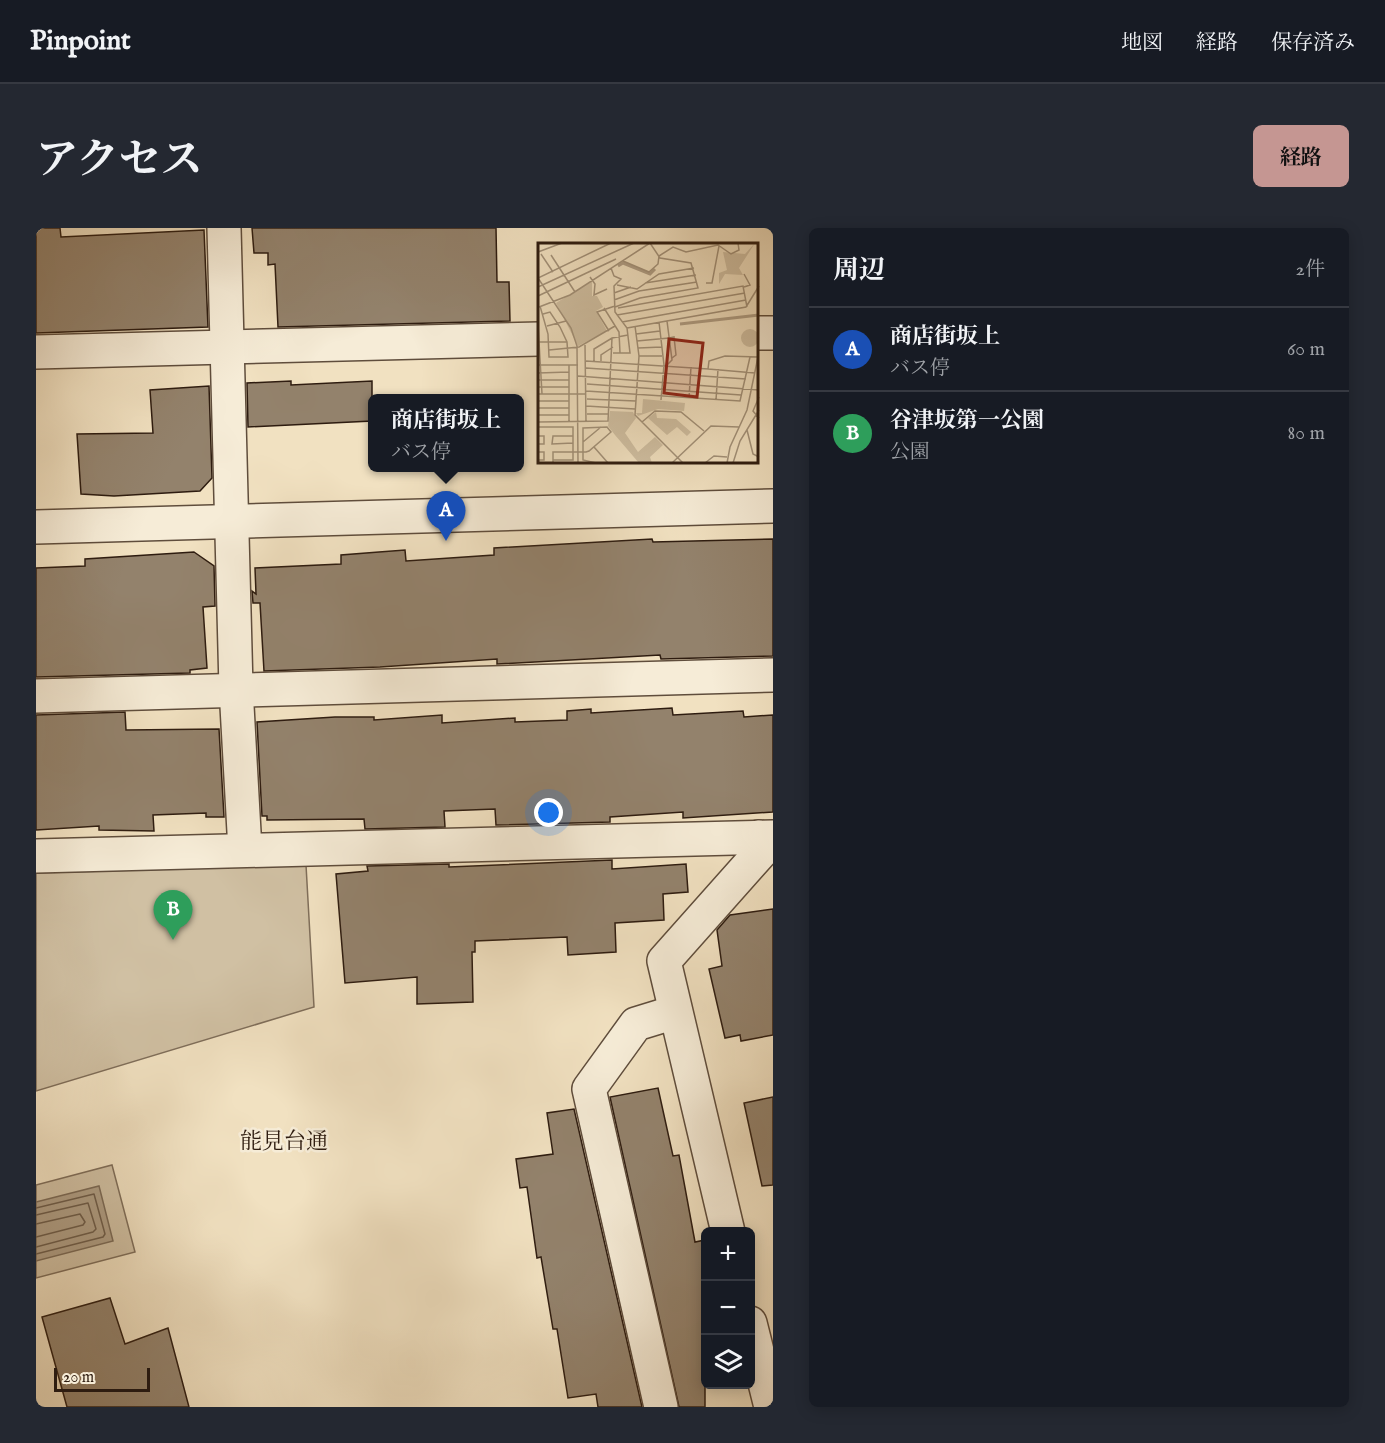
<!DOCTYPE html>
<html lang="ja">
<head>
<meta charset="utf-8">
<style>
  body { margin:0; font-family:"IM FELL English","Noto Serif JP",serif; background:#242831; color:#f1f3f6 }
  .controls { position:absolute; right:18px; bottom:18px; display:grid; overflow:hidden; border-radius:9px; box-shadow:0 3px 15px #0003 }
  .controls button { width:54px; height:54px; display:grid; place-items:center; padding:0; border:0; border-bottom:2px solid #363941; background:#171b24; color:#f1f3f6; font:30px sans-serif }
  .scale { position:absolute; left:18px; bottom:15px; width:96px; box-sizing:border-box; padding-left:6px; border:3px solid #2e1c10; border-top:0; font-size:16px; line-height:21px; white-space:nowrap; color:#2e1c10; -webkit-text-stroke:4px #f6ecd7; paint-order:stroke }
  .you { position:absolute; left:513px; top:585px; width:21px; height:21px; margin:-15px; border:4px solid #fff; border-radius:50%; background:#1a73e8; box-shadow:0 0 0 9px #1a73e833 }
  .badge { display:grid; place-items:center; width:39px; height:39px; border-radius:50%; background:#c59692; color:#fff; font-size:20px; font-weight:700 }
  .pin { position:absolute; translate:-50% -50px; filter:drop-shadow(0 2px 3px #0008) }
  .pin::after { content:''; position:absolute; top:32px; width:21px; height:18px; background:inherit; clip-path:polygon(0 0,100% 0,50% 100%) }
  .popup { position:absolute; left:332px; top:166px; width:156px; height:78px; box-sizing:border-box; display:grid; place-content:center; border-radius:9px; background:#171b24; filter:drop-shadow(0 2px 4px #0005); font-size:20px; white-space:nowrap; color:#9ea1a6 }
  .popup b { font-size:22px; color:#f1f3f6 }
  .popup::after { content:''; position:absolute; left:50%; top:100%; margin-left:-12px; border:12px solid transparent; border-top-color:#171b24 }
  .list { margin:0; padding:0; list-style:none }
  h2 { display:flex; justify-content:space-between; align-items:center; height:78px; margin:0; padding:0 24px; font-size:26px }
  h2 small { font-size:20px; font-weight:400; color:#9ea1a6 }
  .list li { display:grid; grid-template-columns:39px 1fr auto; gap:18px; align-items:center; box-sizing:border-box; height:84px; padding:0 24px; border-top:2px solid #363941 }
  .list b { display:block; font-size:22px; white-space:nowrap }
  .list p { margin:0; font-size:20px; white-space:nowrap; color:#9ea1a6 }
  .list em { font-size:20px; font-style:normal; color:#9ea1a6 }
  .icon { flex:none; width:33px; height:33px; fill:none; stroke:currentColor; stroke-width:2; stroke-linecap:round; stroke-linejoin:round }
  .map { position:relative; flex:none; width:737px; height:1179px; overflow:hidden; border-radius:9px }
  header { display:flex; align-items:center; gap:36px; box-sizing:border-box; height:84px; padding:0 30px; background:#171b24; border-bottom:2px solid #363941 }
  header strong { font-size:28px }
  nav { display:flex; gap:33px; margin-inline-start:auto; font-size:21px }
  .intro { display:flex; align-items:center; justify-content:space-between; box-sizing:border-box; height:144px; padding:0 36px }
  h1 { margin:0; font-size:42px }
  .button { padding:15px 27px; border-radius:9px; background:#c59692; color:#111; font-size:21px; font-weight:700 }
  main { display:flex; gap:36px; padding:0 36px }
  aside { flex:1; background:#171b24; border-radius:9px; box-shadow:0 3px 15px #0003 }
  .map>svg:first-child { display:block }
  .green { fill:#d0c0a3; stroke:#7f6e5a; stroke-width:1.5 }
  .water { fill:#af9e85; stroke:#7b6a56; stroke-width:1.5 }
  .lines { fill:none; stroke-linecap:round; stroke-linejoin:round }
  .shore { stroke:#6e5d4a; stroke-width:1.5 }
  .building { fill:#93826c; stroke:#2e1c10; stroke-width:1.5 }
  .minor-casing { stroke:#5f4d3c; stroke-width:36 }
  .minor { stroke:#f6ecd7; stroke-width:33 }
  .labels { text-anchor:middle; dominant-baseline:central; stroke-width:5; stroke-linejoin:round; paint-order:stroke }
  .neighbourhood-label { font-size:22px; fill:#2e1c10; stroke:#f6ecd7 }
  .inset-river { fill:none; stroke:#af9e85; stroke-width:3 }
  .inset-road { fill:none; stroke:#a3927a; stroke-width:1.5 }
  .view { fill:#8f2418; fill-opacity:0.15; stroke:#8f2418; stroke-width:3 }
  .inset-edge { fill:none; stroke:#2e1c10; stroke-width:3 }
</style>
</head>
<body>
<header>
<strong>Pinpoint</strong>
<nav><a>地図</a><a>経路</a><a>保存済み</a></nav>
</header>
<div class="intro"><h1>アクセス</h1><a class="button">経路</a></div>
<main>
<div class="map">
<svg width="737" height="1179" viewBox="0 0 737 1179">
  <rect width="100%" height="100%" fill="#f1e1c1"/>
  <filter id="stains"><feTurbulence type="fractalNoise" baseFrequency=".00333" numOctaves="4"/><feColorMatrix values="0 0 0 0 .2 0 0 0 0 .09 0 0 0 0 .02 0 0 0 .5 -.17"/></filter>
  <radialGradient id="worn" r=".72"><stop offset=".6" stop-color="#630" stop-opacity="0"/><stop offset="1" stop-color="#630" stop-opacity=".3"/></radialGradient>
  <!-- green -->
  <g class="green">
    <path d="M270,637L278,779L0,863V645Z"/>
    <path d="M76,937L99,1024L0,1050V957Z"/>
  </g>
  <!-- water -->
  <path class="water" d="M63,958L77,1013L0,1033V974Z"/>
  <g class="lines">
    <!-- shore -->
    <g class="shore">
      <path d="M0,980L58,966L69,1006L67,1009L0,1026"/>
      <path d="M0,987L52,975L60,1001L57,1004L0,1019"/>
      <path d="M0,996L44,986L49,994L47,997L0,1009"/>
    </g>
  </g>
  <!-- building -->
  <g class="building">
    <path d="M0,0H24L25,9L168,2L172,99L0,105Z"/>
    <path d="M216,0H460L461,54H473L474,93L242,99L239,36L232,37V25H218Z"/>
    <path d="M255,153V157L336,153V193L212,199L211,155Z"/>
    <path d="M173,158L176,250L164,263L78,268L45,266L41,206L117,205L114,162Z"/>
    <path d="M616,311L617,314L737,311V428L625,431L624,427L461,436V431L344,439L228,443L224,375H217L216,363L220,366L219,340L305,336V327L343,324L369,322L370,333L458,327V320Z"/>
    <path d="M158,324L178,338L179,378L167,379L171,440L154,442V445L0,449V340L49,338V331Z"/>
    <path d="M636,480L637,487L707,483L708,489L737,487V584L647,590V584L574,589V594L460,597L459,581L408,583L409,599L329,601L328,591L231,592V588H226L221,494L299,489H338V492L406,487V495L479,490V494L531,492V483L555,481V485Z"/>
    <path d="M89,484L90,502L183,501L188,589H170V585L117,587L118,603L63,602V598L0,602V487Z"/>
    <path d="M576,632V641L650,636L652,664L627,666L628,692L579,695L580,724L532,727L531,709L439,713V724H436L437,774L381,776V749L309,755L300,646L332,643L331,638L413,636V639Z"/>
    <path d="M737,681V807L705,813L704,807L689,810L673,741L686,738L681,702L694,687Z"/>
    <path d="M622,860L637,928L643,927L659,1014L669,1012V1179H643L574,869Z"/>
    <path d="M737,869V957L726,958L708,875Z"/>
    <path d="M538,881L606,1179H562L560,1166L532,1170L521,1101H517L505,1029L501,1030L491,959L484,960L480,931L517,926L511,885Z"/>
    <path d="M74,1070L89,1116L132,1100L153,1179H31L6,1089Z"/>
  </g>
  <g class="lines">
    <!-- minor casing -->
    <g class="minor-casing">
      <g id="minor">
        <path d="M188,0L200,460L209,622"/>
        <path d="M720,105H737"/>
        <path d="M0,124L503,111"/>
        <path d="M0,299L737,278"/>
        <path d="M0,468L737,447"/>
        <path d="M0,628L737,609"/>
        <path d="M692,1004L628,733L724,625L723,609"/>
        <path d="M714,1095L735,1179"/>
        <path d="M625,1179L553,861L600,796L639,784"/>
      </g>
    </g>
    <!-- minor -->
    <use href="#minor" class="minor"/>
  </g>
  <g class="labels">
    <!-- neighbourhood labels -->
    <g class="neighbourhood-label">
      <text x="248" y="914">能見台通</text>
    </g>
  </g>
  <!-- overview -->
  <g transform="translate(502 15)">
    <rect width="220" height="220" fill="#f1e1c1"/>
    <path d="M217,0L201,25L205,32L187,31L181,41V30L189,27L185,9L207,11ZM54,38V53H59L65,64L58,68L69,88L40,103L18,60ZM203 95a9 9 0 1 1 18 0a9 9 0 1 1-18 0ZM105,156L147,160L146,168L120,166L100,173L98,170H104ZM72,168L95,169L98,175L87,190L100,209L117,194L125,202L112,214L114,220H101L77,192L70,183ZM118,169L119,175L138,176L153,189L149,193L139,184L129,192L110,175Z" fill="#d0c0a3"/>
    <path class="inset-river" d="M80,23L85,20L112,31L117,26M142,81L221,72"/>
    <path class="inset-road" d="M0,9L24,0M3,11L15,29M13,12L37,49M85,18L111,29L120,21L121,13L135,4L148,9L180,2L193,11L201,7L200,0M73,25L76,33L83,36L76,43L77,69L89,85L92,110H75M52,34L57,41L56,52L69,46M107,40L158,32M168,40H174L181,3M79,42L99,46L121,31L156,25M0,44L96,0M206,44L212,42L206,31M76,50L93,44M0,53L78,16M76,57L101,48L159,39M2,63L10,91L11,114H30L29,99L22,84L12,69L5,71M1,64L32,52L112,0M77,64L102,55L160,45L153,20L122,15L112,0M66,65L81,89L82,110M80,65L205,43L209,64M79,72L207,50M129,78L134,117L129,122M84,79L208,57M121,79L126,122L123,157M0,81L4,151M9,83L28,78M97,83L101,113L97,172L145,220M89,85L208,64L221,43M71,88L59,69L77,63M98,91L122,88M131,95L136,94L138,112L134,115M99,98L131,95M0,99H29M47,102L48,179M100,105L124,104M11,107L41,104L77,83M101,113H124M48,118L170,126L171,118L187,113L221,114M56,118V106L74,95L90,92M63,118V112L75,104M0,122H40M31,122V179M48,125L208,136M170,126L217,130M0,130L31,129M40,133L221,147M0,137H31M49,141L203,152M0,144H31M48,148L202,158L212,114M0,151H48M221,154L215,168L221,175M151,155L153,124M49,156L98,158M178,157L180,126M0,158H31M48,163L97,166M0,165H31M49,171H70M0,172H31M0,179L70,178L74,95M104,179L117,168L143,169L166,188M0,184H35V217H15M209,187L215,211L221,214M0,193H6V201H0M35,193H15L14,201L35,200M45,199L63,184M56,204L70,220M0,209H6V217H0M15,220V209H48L51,208L73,189L69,184L45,185V217L58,220M40,220L39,103L33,85L0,35L73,0M134,220L173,183L201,184M167,220L176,213L189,214M189,220L192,204L209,167L220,114M195,220L202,198L221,167"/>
    <path class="view" d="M131,96L165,100L159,154L126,150Z"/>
    <rect width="220" height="220" class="inset-edge"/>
  </g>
  <rect width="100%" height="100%" filter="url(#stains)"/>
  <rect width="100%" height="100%" fill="url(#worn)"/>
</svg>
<div class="controls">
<button>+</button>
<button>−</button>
<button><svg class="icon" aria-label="layers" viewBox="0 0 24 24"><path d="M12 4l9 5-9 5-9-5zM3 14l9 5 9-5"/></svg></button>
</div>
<div class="scale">20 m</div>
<div class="you"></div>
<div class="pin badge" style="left:410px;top:313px;background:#1a4fb4">A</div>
<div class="popup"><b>商店街坂上</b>バス停</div>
<div class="pin badge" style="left:137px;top:712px;background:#2e9e5b">B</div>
</div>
<aside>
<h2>周辺<small>2件</small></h2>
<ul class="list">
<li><span class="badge" style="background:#1a4fb4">A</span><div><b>商店街坂上</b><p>バス停</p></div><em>60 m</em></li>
<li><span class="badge" style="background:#2e9e5b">B</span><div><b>谷津坂第一公園</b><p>公園</p></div><em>80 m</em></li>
</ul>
</aside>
</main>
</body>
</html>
